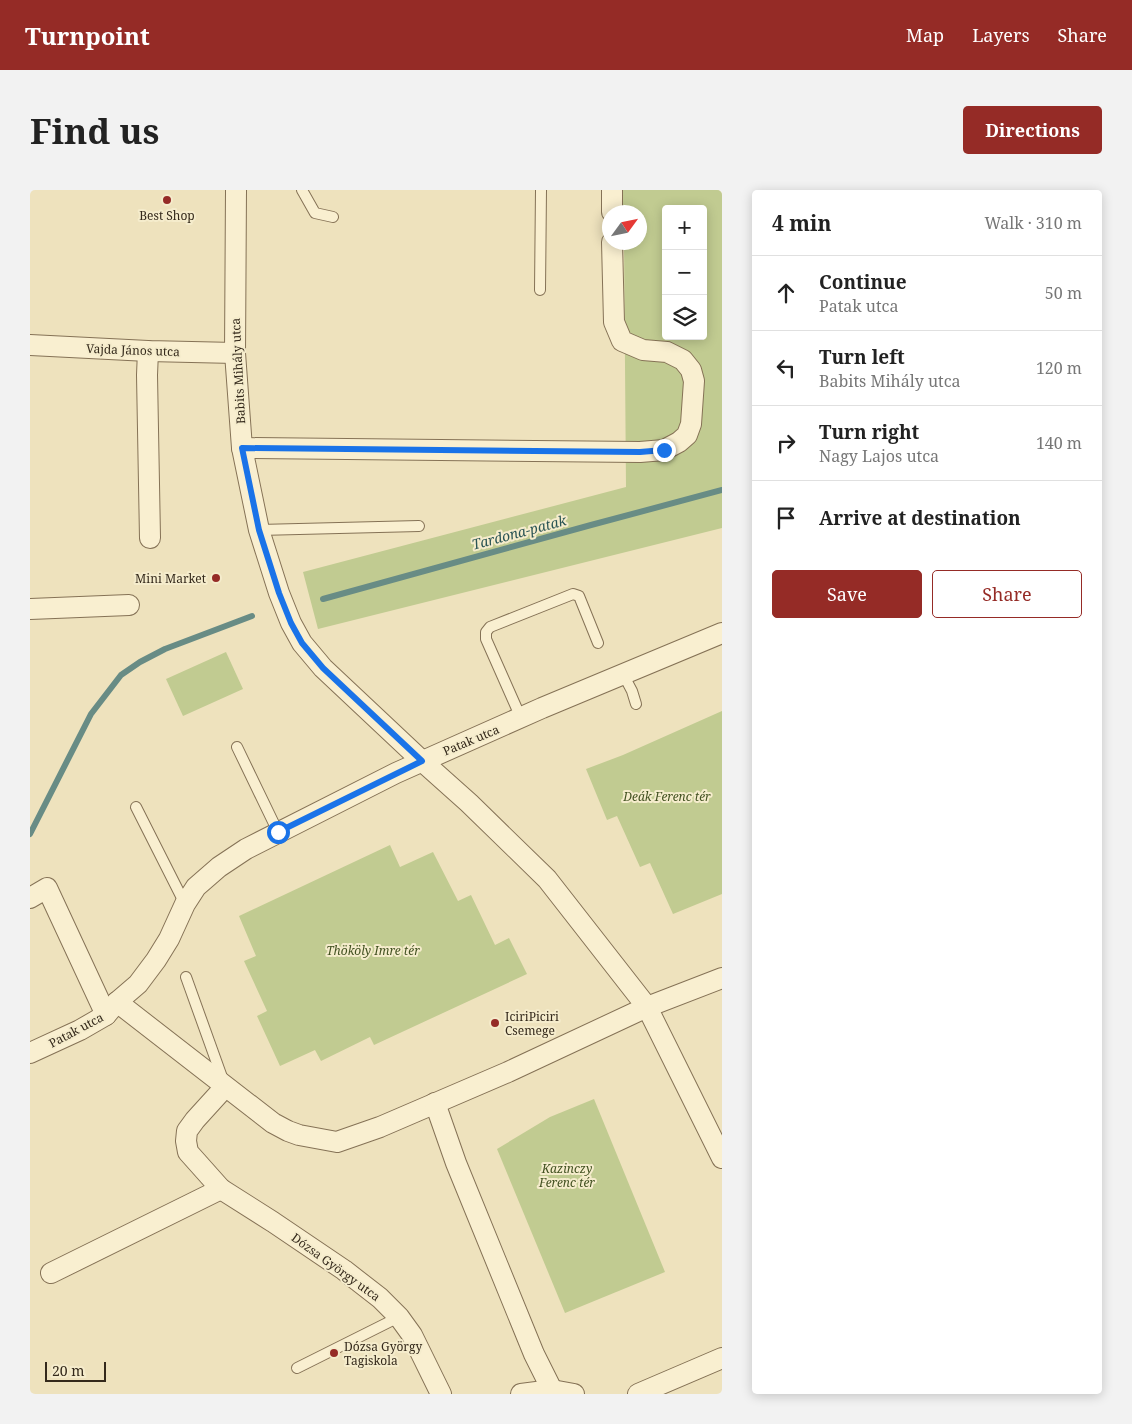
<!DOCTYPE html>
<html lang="en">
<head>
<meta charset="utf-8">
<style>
  body { margin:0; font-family:"Noto Serif",serif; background:#f2f2f2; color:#222 }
  .controls { position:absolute; right:15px; top:15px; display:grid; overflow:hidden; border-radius:5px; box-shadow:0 2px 12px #0003 }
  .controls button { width:45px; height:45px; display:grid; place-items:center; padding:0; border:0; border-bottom:1px solid #e0e0e0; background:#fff; color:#222; font:25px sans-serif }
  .compass { position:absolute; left:572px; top:15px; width:45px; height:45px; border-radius:50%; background:#fff; box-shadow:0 2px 12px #0003; rotate:57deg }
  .scale { position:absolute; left:15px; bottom:12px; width:61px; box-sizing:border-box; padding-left:5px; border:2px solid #34291b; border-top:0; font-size:14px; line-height:18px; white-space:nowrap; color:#34291b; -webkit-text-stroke:4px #f5eccc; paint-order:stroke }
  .stop { position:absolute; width:15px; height:15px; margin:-11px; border:4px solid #1a73e8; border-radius:50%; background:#fff }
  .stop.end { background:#1a73e8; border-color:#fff; box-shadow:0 1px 5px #0008 }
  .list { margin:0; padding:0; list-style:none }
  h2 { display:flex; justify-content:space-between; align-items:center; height:65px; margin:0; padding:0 20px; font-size:21px }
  h2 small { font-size:16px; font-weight:400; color:#767676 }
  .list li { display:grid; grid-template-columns:32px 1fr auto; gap:15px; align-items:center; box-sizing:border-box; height:75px; padding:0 20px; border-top:1px solid #e0e0e0 }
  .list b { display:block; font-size:19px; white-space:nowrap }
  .list p { margin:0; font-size:16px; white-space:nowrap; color:#767676 }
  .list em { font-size:16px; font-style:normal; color:#767676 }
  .actions { display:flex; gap:10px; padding:15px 20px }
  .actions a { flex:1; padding:11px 0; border:1px solid #952b26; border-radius:5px; text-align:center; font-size:18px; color:#952b26 }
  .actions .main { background:#952b26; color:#fff }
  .icon { flex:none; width:28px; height:28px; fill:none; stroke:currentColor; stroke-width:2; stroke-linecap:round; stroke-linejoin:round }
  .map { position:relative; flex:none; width:692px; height:1204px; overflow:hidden; border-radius:5px }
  header { display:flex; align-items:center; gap:30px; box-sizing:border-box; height:70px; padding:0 25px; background:#952b26; color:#fff }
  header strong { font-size:24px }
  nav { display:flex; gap:28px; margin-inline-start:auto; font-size:18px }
  .intro { display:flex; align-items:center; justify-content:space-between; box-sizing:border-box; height:120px; padding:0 30px }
  h1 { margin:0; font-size:35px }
  .button { padding:12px 22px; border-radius:5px; background:#952b26; color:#fff; font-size:18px; font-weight:700 }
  main { display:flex; gap:30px; padding:0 30px }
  aside { flex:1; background:#fff; border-radius:5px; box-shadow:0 2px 12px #0003 }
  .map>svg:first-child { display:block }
  .green { fill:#c1cb91; fill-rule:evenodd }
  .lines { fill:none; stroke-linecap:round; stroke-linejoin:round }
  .stream { stroke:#688c85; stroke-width:6 }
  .lane-casing { stroke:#857256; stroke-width:12 }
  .street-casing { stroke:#857256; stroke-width:22 }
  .lane { stroke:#f9efd0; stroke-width:10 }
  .street { stroke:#f9efd0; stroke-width:20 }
  .route { stroke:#1a73e8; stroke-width:6 }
  .poi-dot { fill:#952b26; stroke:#f5eccc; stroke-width:2 }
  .labels { text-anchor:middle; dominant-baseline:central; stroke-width:4; stroke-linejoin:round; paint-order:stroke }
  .poi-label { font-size:12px; fill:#34291b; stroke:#f5eccc; text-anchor:start }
  .street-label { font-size:12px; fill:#34291b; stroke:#f5eccc }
  .park-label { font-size:12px; font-style:italic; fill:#425121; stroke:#f5eccc }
  .water-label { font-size:14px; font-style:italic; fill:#2a5454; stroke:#f5eccc }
</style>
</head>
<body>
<header>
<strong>Turnpoint</strong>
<nav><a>Map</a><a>Layers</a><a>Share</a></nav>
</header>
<div class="intro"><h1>Find us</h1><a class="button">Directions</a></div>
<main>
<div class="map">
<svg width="692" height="1204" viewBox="0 0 692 1204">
  <rect width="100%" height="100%" fill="#eee2bd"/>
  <!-- green -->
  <g class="green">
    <path d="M593,0H692V338L288,439L273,382L596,297L594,53L610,52V22H593ZM636,19H673V146H636Z"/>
    <path d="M196,462L213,499L153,526L136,489Z"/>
    <path d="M692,521V704L643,724L620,673L610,677L587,626L577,630L556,579L593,565Z"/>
    <path d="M360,655L370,677L403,662L428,711L441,705L465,755L479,748L497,784L344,855L340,847L291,871L285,860L250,876L227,826L237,821L214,771L226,766L209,726Z"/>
    <path d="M564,909L635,1082L535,1123L467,959L520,927Z"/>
  </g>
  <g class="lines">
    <!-- stream -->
    <g class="stream">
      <path d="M293,409L561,335L692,300"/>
      <path d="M0,644L61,524L91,485L110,472L135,459L222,426"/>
    </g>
    <!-- lane casing -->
    <g class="lane-casing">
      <g id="lane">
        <path d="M272,0L285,23L303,27"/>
        <path d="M510,100L511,0"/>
        <path d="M229,340L389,336"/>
        <path d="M593,484L602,501L606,514"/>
        <path d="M491,528L456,449V442L460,437L543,404L549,406L568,453"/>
        <path d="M207,557L248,642"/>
        <path d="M106,617L155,714"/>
        <path d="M156,787L193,890"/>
        <path d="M267,1178L369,1127"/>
      </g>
    </g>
    <!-- street casing -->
    <g class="street-casing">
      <g id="street">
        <path d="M206,0L205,163L212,258L229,340L249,403L261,433L272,453L293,478L392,571L439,613L517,689L617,817L692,968"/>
        <path d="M582,0V22"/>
        <path d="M0,155L118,161L205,163"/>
        <path d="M118,161L117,185L120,348"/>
        <path d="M212,258L610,262L634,260L649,252L657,245L661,234L664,191L661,180L653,170L637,162L613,160L592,151L584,132L582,52"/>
        <path d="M0,419L99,415"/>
        <path d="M0,708L17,698L76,825"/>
        <path d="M87,812L243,933L258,941L269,945L307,952L350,937L478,882L617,817L692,788"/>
        <path d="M0,863L50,840L76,825L87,812L108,794L126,770L139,749L155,714L166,697L189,677L216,659L366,583L512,518L692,443"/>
        <path d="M195,897L165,930L157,941L156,951L158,962L191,999L243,1032L314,1080L350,1108L369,1127L382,1145L411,1204"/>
        <path d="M405,913L426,973L504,1164L522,1200"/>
        <path d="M21,1083L191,999"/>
        <path d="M491,1204L522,1200L544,1204"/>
        <path d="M608,1204L692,1168"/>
      </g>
    </g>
    <!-- lane -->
    <use href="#lane" class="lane"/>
    <!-- street -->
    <use href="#street" class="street"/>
  </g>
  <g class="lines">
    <!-- route -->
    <path class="route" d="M248,642L392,571L293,478L272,453L261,433L249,403L229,340L212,258L610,262L634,260"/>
  </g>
  <!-- markers -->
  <g class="poi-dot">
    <circle cx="137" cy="10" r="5"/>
    <circle cx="186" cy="388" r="5"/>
    <circle cx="465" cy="833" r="5"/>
    <circle cx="304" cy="1163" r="5"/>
  </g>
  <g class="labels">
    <!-- poi labels -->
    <g class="poi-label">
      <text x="137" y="25" text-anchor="middle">Best Shop</text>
      <text x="176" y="388" text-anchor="end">Mini Market</text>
      <text x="475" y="826">IciriPiciri<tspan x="475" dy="14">Csemege</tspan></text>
      <text x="314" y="1156">Dózsa György<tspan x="314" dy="14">Tagiskola</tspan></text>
    </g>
    <!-- street labels -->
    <g class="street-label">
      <text transform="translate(103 160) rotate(2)">Vajda János utca</text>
      <text transform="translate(208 181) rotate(-93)">Babits Mihály utca</text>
      <text transform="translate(441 550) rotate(-23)">Patak utca</text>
      <text transform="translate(46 840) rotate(-28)">Patak utca</text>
      <text transform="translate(306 1077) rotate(36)">Dózsa György utca</text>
    </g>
    <!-- park labels -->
    <g class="park-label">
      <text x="637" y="606">Deák Ferenc tér</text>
      <text x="343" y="760">Thököly Imre tér</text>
      <text x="537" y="978">Kazinczy<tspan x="537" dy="14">Ferenc tér</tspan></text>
    </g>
    <!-- water labels -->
    <g class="water-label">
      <text transform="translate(489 342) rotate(-15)">Tardona-patak</text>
    </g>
  </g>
</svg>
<div class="controls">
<button>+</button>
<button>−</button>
<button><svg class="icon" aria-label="layers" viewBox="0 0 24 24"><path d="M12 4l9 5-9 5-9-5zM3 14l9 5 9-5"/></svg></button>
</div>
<svg class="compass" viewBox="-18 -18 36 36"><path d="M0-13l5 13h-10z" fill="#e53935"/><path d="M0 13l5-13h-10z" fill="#767676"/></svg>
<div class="scale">20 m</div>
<div class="stop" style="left:248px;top:642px"></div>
<div class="stop end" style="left:634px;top:260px"></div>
</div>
<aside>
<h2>4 min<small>Walk · 310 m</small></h2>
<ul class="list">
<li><svg class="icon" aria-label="ahead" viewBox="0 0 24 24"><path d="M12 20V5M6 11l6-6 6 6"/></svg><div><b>Continue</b><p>Patak utca</p></div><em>50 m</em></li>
<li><svg class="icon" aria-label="left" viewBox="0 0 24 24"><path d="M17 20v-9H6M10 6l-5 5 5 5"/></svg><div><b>Turn left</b><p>Babits Mihály utca</p></div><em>120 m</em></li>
<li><svg class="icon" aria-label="right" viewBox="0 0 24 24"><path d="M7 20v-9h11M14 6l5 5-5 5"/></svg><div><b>Turn right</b><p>Nagy Lajos utca</p></div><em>140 m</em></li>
<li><svg class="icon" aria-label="arrive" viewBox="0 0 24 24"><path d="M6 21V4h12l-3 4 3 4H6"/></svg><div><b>Arrive at destination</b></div></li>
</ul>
<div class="actions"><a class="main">Save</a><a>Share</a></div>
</aside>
</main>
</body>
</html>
